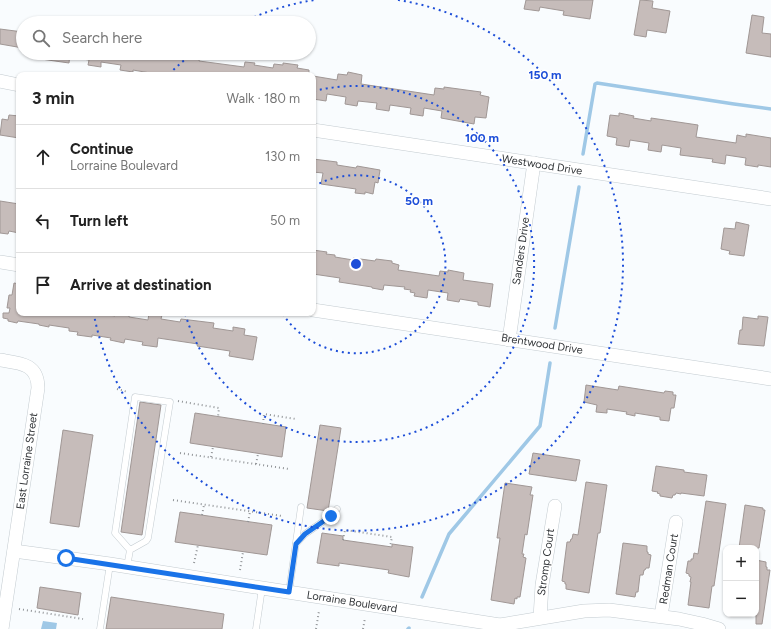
<!DOCTYPE html>
<html lang="en">
<head>
<meta charset="utf-8">
<style>
  body { margin:0; font-family:Figtree,sans-serif; background:#f2f2f2; color:#222 }
  .controls { position:absolute; right:12px; bottom:12px; display:grid; overflow:hidden; border-radius:8px; box-shadow:0 1px 3px #0004 }
  .controls button { width:36px; height:36px; display:grid; place-items:center; padding:0; border:0; border-bottom:1px solid #e0e0e0; background:#fff; color:#222; font:20px sans-serif }
  .stop { position:absolute; width:12px; height:12px; margin:-9px; border:3px solid #1a73e8; border-radius:50%; background:#fff }
  .stop.end { background:#1a73e8; border-color:#fff; box-shadow:0 1px 4px #0008 }
  .list { margin:0; padding:0; list-style:none }
  h2 { display:flex; justify-content:space-between; align-items:center; height:52px; margin:0; padding:0 16px; font-size:17px }
  h2 small { font-size:13px; font-weight:400; color:#767676 }
  .list li { display:grid; grid-template-columns:26px 1fr auto; gap:12px; align-items:center; box-sizing:border-box; height:64px; padding:0 16px; border-top:1px solid #e0e0e0 }
  .list b { display:block; font-size:15px; white-space:nowrap }
  .list p { margin:0; font-size:13px; white-space:nowrap; color:#767676 }
  .list em { font-size:13px; font-style:normal; color:#767676 }
  .icon { flex:none; width:22px; height:22px; fill:none; stroke:currentColor; stroke-width:2; stroke-linecap:round; stroke-linejoin:round }
  .map { position:relative; flex:none; width:771px; height:629px; overflow:hidden }
  .search { position:absolute; background:#fff; box-shadow:0 1px 3px #0004; left:16px; top:16px; width:300px; height:44px; display:flex; align-items:center; gap:10px; box-sizing:border-box; padding:0 14px; border-radius:22px; color:#767676; font-size:15px }
  .panel { position:absolute; background:#fff; box-shadow:0 1px 3px #0004; left:16px; top:72px; width:300px; height:244px; border-radius:8px }
  .map>svg:first-child { display:block }
  .water { fill:#9fc8e6 }
  .lines { fill:none; stroke-linecap:round; stroke-linejoin:round }
  .stream { stroke:#9fc8e6; stroke-width:3.5 }
  .building { fill:#c6bcba; stroke:#a09795 }
  .service-casing { stroke:#c3cbd0; stroke-width:7 }
  .minor-casing { stroke:#c3cbd0; stroke-width:14 }
  .path { stroke:#919497; stroke-width:2; stroke-dasharray:1 3; stroke-linecap:butt }
  .service { stroke:#fff; stroke-width:6 }
  .minor { stroke:#fff; stroke-width:13 }
  .route { stroke:#1a73e8; stroke-width:5 }
  .ring { fill:none; stroke:#1d4ed8; stroke-width:2; stroke-dasharray:2 4 }
  .labels { text-anchor:middle; dominant-baseline:central; stroke-width:3; stroke-linejoin:round; paint-order:stroke }
  .street-label { font-size:11px; fill:#313437; stroke:#fff }
  .centre { fill:#1d4ed8; stroke:#fff; stroke-width:2 }
  .ring-label { font-size:12px; text-anchor:middle; font-weight:bold; fill:#1d4ed8; stroke:#fff; stroke-width:3; stroke-linejoin:round; paint-order:stroke }
</style>
</head>
<body>
<div class="map">
<svg width="771" height="629" viewBox="0 0 771 629">
  <rect width="100%" height="100%" fill="#f9fcfe"/>
  <!-- water -->
  <path class="water" d="M43,621L57,623L56,629H41Z"/>
  <g class="lines">
    <!-- stream -->
    <g class="stream">
      <path d="M583,154L595,84L597,83L734,104L771,109"/>
      <path d="M555,328L579,187"/>
      <path d="M422,597L449,534L540,426L550,363"/>
      <path d="M408,629L409,628"/>
    </g>
  </g>
  <!-- building -->
  <g class="building">
    <path d="M526,0H593L590,19L563,15L564,11L540,7L539,11L524,9Z"/>
    <path d="M640,0L653,1L652,8L670,11L666,33L647,30L646,37L634,35Z"/>
    <path d="M752,15L764,17L762,33L771,34V57L746,53Z"/>
    <path d="M0,29L23,32V48L0,44Z"/>
    <path d="M41,53H70L69,63L41,59Z"/>
    <path d="M82,53H195L200,54L199,61L244,67L245,62L255,63L254,65L273,68L274,64L283,65V63L298,65L297,68L309,70V75H200L185,73L184,75H162L133,70V72L120,70L121,65L101,62V67L88,65L89,60L82,59Z"/>
    <path d="M348,72L362,75L361,84L401,90L434,95L435,88L444,89V87L481,92L480,95L489,97L486,118L475,117L474,124L441,118L442,111L424,108L423,116L410,114L411,108L390,105L389,111L376,109L377,103L358,101L357,106L345,104L346,97L327,94L326,101L313,99V76L337,80L338,74L347,75Z"/>
    <path d="M619,113L634,116L633,118L651,121V118L698,125L696,137L736,143L737,135L746,137V134L771,138V167L758,165V167L745,165L746,158L726,155L725,164L712,162L713,159L680,155L681,148L662,145L661,152L648,150L649,143L630,140L629,147L616,145L617,138L607,136L610,115L619,116Z"/>
    <path d="M9,115L19,116V138L0,135L2,119L8,120Z"/>
    <path d="M313,159L337,162V165L356,168L357,166L380,170L378,183L375,182L373,194L365,192V194L355,193L356,189L321,184L323,173L313,172Z"/>
    <path d="M0,201L19,204V233L9,231L8,234L0,233Z"/>
    <path d="M736,222L749,225L744,256L729,254L730,251L721,249L724,228L735,229Z"/>
    <path d="M313,250L327,252L326,254L335,255V257L353,260V258L375,261L376,259L392,261V263L399,265L398,270L439,276L440,271L448,272V270L464,273L463,280L493,284L490,307L478,305V302L460,299L459,302L447,300L448,293L428,290L427,298L414,296L415,293L410,292L411,290L404,289L405,287L384,285L383,290L372,288V287L339,282L340,278L313,274Z"/>
    <path d="M14,283L19,284V313H98L115,316L116,313H129V317L148,320L149,313L162,315L161,319L180,322L181,319L214,323L213,328L233,331V327L245,329L244,335L257,337L253,360L229,356L230,351L197,346L198,344L158,338L157,347L142,345L143,342L125,339L124,343L110,340L111,338L92,335V337L77,335L78,332L69,331V328L49,325V327L39,325V324L18,321L17,323L8,321V319L3,318V313H9L10,308H7L9,295H12Z"/>
    <path d="M758,316L768,317L764,346L738,344L740,330H742L743,317L758,319Z"/>
    <path d="M586,385L618,390L619,386L664,393L665,391L673,392V395H676L674,408H671L669,421L660,420V417L635,413V416L626,414L627,412L607,409V413L596,412L597,405L584,402Z"/>
    <path d="M140,402L161,405L142,535L121,532Z"/>
    <path d="M195,413L286,427L282,457L190,443Z"/>
    <path d="M320,425L341,428L328,511L307,508Z"/>
    <path d="M63,430L93,435L79,527L50,523Z"/>
    <path d="M533,453L580,460L576,481L529,474Z"/>
    <path d="M656,466L684,470V472L707,475L704,496L681,493V494L676,493L675,495H673L672,498L660,496V494L657,493L658,492L652,491Z"/>
    <path d="M586,482L607,485L600,533H598L589,593L566,589V584H565V582L562,581L567,542H570L571,539H572L573,534L578,535Z"/>
    <path d="M505,483L532,487L530,495H533L527,535L525,534L522,554H524L523,557L526,558L520,597H517V599L515,598L514,604L491,600L500,538H497Z"/>
    <path d="M706,501L726,504L714,586H712L709,608L688,605L691,582H690L691,577L689,576V574L686,573L688,561H691V559H693L694,553L698,554Z"/>
    <path d="M745,505L763,508V510H765L759,548H739Z"/>
    <path d="M180,512L272,525L267,555L175,542Z"/>
    <path d="M322,533L343,536V540L392,547V544L413,547L409,577L388,573L389,570L339,563V566L317,563Z"/>
    <path d="M623,543L647,546V552H648V554L651,555L649,568H646L645,570H644L643,575H640L638,592H636L635,597L616,594Z"/>
    <path d="M756,560L766,562V567H767V570H770L762,624H756Z"/>
    <path d="M40,587L81,593L78,615L37,608Z"/>
    <path d="M111,597L224,614L222,629H106Z"/>
  </g>
  <g class="lines">
    <!-- service casing -->
    <g class="service-casing">
      <g id="service">
        <path d="M296,544L305,534L331,516L337,509"/>
        <path d="M127,567L130,550L146,541L148,538L170,402L135,397L115,533L130,550"/>
        <path d="M289,592L301,507"/>
        <path d="M100,629L110,564"/>
        <path d="M256,629L262,588"/>
      </g>
    </g>
    <!-- minor casing -->
    <g class="minor-casing">
      <g id="minor">
        <path d="M0,81L19,85"/>
        <path d="M313,130L771,199"/>
        <path d="M0,262L19,265"/>
        <path d="M313,310L771,379"/>
        <path d="M509,340L534,163"/>
        <path d="M0,360C19,363 38,363 38,388L2,629"/>
        <path d="M14,551L110,564L262,588L500,625L584,611L609,610L679,619L702,624L719,629"/>
        <path d="M661,616L676,522"/>
        <path d="M540,618L542,585L555,506"/>
      </g>
    </g>
    <!-- path -->
    <g class="path">
      <path d="M117,389L128,392"/>
      <path d="M178,401L219,408L218,417"/>
      <path d="M263,424L264,414L296,419"/>
      <path d="M180,453L289,469"/>
      <path d="M211,457L213,447"/>
      <path d="M256,464L258,454"/>
      <path d="M173,500L282,516"/>
      <path d="M202,515L204,505"/>
      <path d="M248,522L250,512"/>
      <path d="M343,540L345,530L352,531L392,537L390,547"/>
      <path d="M194,563L198,545"/>
      <path d="M240,570L243,552"/>
      <path d="M19,609L83,619"/>
      <path d="M316,629L319,611"/>
      <path d="M363,629L365,618"/>
    </g>
    <!-- service -->
    <use href="#service" class="service"/>
    <!-- minor -->
    <use href="#minor" class="minor"/>
  </g>
  <g class="lines">
    <!-- route -->
    <path class="route" d="M66,558L289,592L296,544L305,534L331,516"/>
  </g>
  <!-- distance rings -->
  <g class="ring">
    <path d="M314 186A89 89 0 1 1 282 313"/>
    <path d="M314 91A178 178 0 1 1 185 313"/>
    <path d="M169 74A267 267 0 0 1 192 54M243 22A267 267 0 0 1 314 0M398 0A267 267 0 1 1 94 315"/>
  </g>
  <g class="labels">
    <!-- street labels -->
    <g class="street-label">
      <text transform="translate(542 165) rotate(9)">Westwood Drive</text>
      <text transform="translate(521 251) rotate(-82)">Sanders Drive</text>
      <text transform="translate(542 344) rotate(9)">Brentwood Drive</text>
      <text transform="translate(27 461) rotate(-82)">East Lorraine Street</text>
      <text transform="translate(546 562) rotate(-82)">Stromp Court</text>
      <text transform="translate(669 569) rotate(-81)">Redman Court</text>
      <text transform="translate(352 602) rotate(9)">Lorraine Boulevard</text>
    </g>
  </g>
  <circle cx="356" cy="264" r="6" class="centre"/>
  <g class="ring-label">
    <text x="545" y="79">150 m</text>
    <text x="482" y="142">100 m</text>
    <text x="419" y="205">50 m</text>
  </g>
</svg>
<div class="controls">
<button>+</button>
<button>−</button>
</div>
<div class="stop" style="left:66px;top:558px"></div>
<div class="stop end" style="left:331px;top:516px"></div>
<div class="search"><svg class="icon" aria-label="search" viewBox="0 0 24 24"><circle cx="10" cy="10" r="6"/><path d="M15 15l6 6"/></svg>Search here</div>
<section class="panel">
<h2>3 min<small>Walk · 180 m</small></h2>
<ul class="list">
<li><svg class="icon" aria-label="ahead" viewBox="0 0 24 24"><path d="M12 20V5M6 11l6-6 6 6"/></svg><div><b>Continue</b><p>Lorraine Boulevard</p></div><em>130 m</em></li>
<li><svg class="icon" aria-label="left" viewBox="0 0 24 24"><path d="M17 20v-9H6M10 6l-5 5 5 5"/></svg><div><b>Turn left</b></div><em>50 m</em></li>
<li><svg class="icon" aria-label="arrive" viewBox="0 0 24 24"><path d="M6 21V4h12l-3 4 3 4H6"/></svg><div><b>Arrive at destination</b></div></li>
</ul>
</section>
</div>
</body>
</html>
